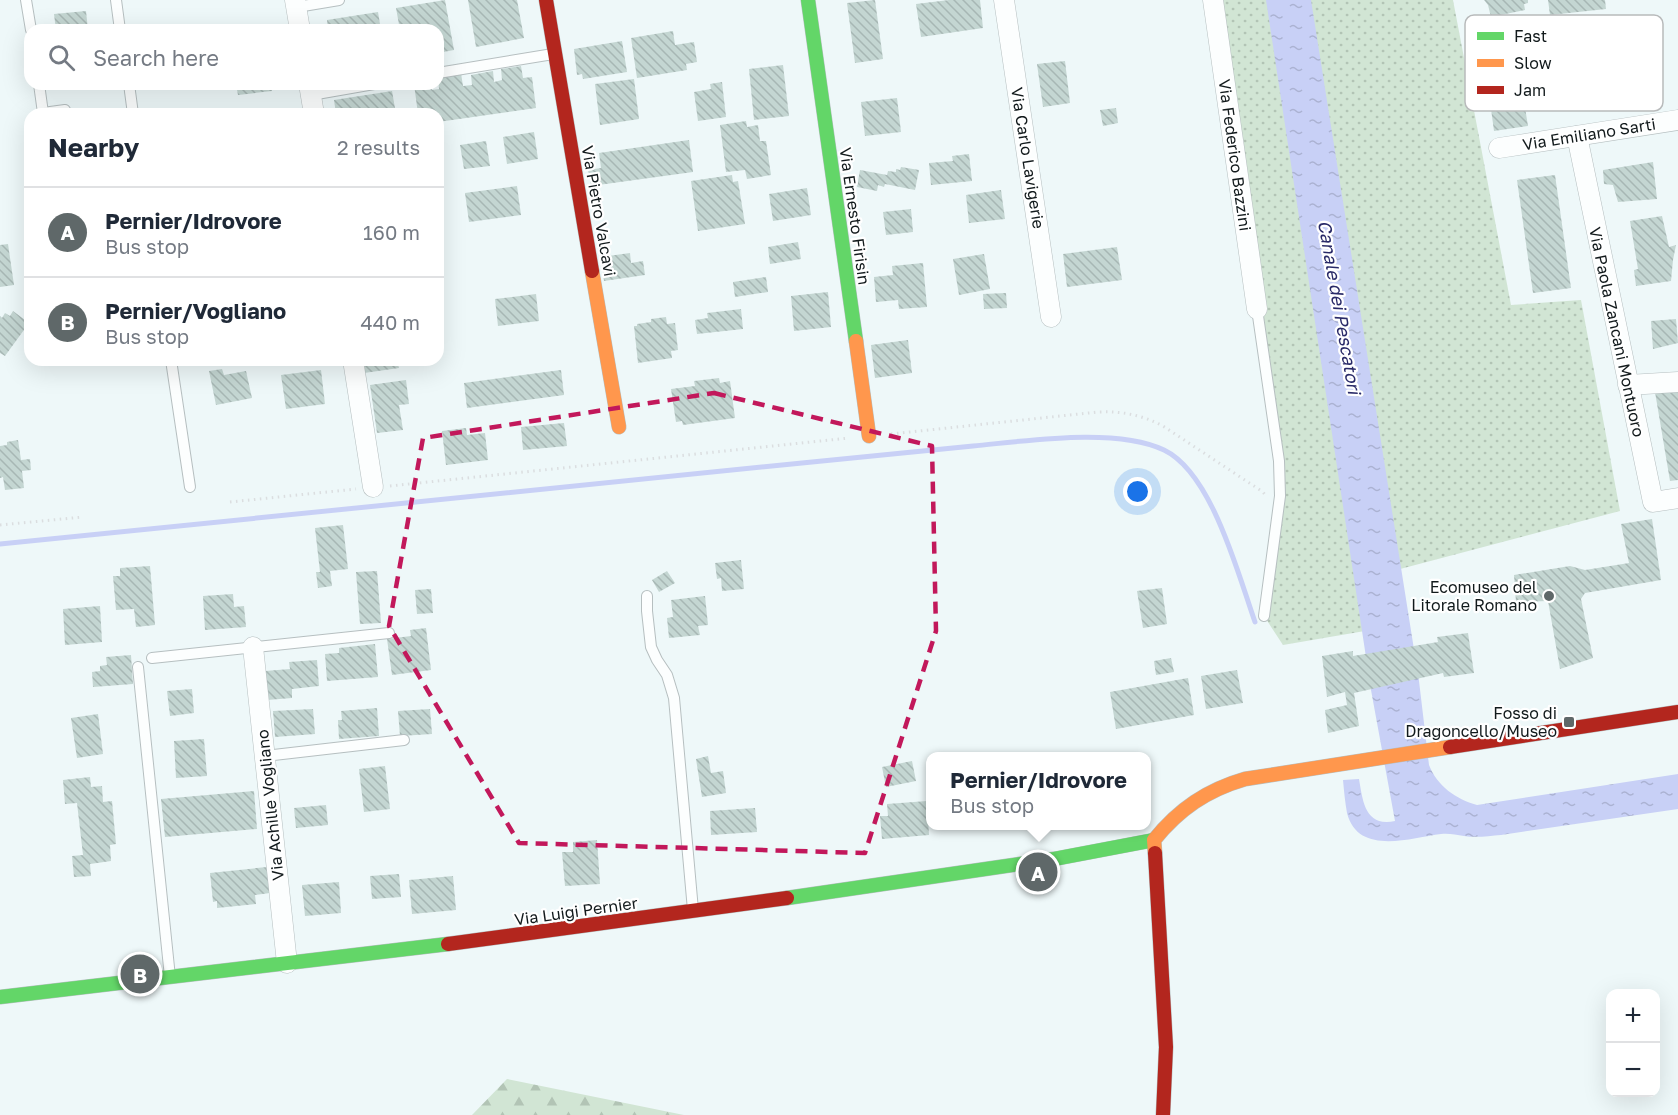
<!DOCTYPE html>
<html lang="en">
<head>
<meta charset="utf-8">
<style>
  body { margin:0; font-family:"Golos Text",sans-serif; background:#f2f2f3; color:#1f2937 }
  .controls { position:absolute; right:18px; bottom:18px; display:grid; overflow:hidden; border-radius:12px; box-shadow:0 6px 24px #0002 }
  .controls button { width:54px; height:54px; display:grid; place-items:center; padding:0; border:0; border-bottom:2px solid #e0e1e3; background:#fff; color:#1f2937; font:30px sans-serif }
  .you { position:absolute; left:1138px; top:492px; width:21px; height:21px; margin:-15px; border:4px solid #fff; border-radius:50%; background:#1a73e8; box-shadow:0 0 0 9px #1a73e833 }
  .badge { display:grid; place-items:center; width:39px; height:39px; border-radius:50%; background:#5f6869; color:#fff; font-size:20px; font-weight:700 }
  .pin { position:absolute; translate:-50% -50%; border:3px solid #fff; box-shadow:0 2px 6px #0006 }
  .popup { position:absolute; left:926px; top:752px; width:225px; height:78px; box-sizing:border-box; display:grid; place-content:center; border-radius:12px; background:#fff; filter:drop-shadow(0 2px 4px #0005); font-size:20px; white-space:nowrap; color:#747a83 }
  .popup b { font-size:22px; color:#1f2937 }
  .popup::after { content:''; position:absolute; left:50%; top:100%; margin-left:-12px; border:12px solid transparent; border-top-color:#fff }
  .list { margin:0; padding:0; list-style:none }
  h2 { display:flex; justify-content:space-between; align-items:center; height:78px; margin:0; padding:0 24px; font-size:26px }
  h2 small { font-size:20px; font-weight:400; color:#747a83 }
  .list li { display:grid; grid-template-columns:39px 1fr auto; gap:18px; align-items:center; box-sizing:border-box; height:90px; padding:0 24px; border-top:2px solid #e0e1e3 }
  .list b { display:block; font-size:22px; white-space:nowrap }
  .list p { margin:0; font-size:20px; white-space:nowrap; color:#747a83 }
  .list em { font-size:20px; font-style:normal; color:#747a83 }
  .icon { flex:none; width:33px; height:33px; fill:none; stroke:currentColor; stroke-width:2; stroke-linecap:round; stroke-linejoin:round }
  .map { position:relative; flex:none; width:1678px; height:1115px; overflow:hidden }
  .search { position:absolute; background:#fff; box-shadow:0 6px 24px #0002; left:24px; top:24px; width:420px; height:66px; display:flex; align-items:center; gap:15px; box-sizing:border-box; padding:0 21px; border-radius:18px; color:#747a83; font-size:22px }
  .panel { position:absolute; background:#fff; box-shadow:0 6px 24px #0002; left:24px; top:108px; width:420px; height:258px; border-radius:18px }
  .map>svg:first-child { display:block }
  .grass { fill:url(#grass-dots) }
  .forest { fill:url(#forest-firs) }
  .water { fill:url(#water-ripples) }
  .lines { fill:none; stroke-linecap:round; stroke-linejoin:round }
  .stream { stroke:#c8d0f6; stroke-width:5 }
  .building { fill:url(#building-back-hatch) }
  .lane-casing { stroke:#b6bfc0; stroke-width:12 }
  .street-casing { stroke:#b6bfc0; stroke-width:21 }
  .fast-casing { stroke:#b6bfc0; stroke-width:15 }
  .slow-casing { stroke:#b6bfc0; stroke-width:15 }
  .jam-casing { stroke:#b6bfc0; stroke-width:15 }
  .path { stroke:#dbdee0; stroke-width:3; stroke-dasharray:1.5 4.5; stroke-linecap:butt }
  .lane { stroke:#fcfefe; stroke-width:10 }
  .street { stroke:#fcfefe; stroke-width:20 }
  .fast { stroke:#63d668; stroke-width:14 }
  .slow { stroke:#ff974d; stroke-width:14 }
  .jam { stroke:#b3261e; stroke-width:14 }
  .marked { fill:none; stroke:#c2185b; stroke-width:4.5; stroke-dasharray:12 8; stroke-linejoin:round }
  .poi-dot { fill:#5f6869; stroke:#fff; stroke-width:2 }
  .labels { text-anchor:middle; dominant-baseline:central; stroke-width:4.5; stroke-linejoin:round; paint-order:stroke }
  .street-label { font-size:16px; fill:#121a1c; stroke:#fff }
  .poi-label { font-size:16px; fill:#121a1c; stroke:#fff; text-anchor:end }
  .water-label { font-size:18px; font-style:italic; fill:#292a68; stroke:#fff }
  .key { fill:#fff; stroke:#b8babb; stroke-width:1.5 }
  .key-label { font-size:16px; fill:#121a1c }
</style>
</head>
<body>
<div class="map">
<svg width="1678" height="1115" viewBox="0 0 1678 1115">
  <defs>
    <pattern id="grass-dots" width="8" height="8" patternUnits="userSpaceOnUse" patternTransform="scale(1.5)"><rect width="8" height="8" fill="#d1e5d4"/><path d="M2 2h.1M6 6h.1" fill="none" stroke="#b2c4b5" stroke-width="1.8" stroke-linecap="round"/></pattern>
    <pattern id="forest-firs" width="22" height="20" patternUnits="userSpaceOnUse" patternTransform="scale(1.5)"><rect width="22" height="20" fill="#d1e5d4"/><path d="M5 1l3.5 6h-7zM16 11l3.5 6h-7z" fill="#b2c4b5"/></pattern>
    <pattern id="water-ripples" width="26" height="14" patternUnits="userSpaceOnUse" patternTransform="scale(1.5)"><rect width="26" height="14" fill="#c8d0f6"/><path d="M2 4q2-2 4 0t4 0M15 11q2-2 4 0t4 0" fill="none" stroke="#abb2d2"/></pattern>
    <pattern id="building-back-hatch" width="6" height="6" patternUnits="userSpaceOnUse" patternTransform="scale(1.5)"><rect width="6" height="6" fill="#c4d6d2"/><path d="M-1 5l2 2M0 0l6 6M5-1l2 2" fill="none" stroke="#a7b7b4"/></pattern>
  </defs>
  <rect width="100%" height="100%" fill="#eef8f9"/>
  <!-- grass -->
  <path class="grass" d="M1213,0H1453L1511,305L1581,300L1620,511L1385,573L1394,626L1283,645L1264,616L1280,496Z"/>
  <!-- forest -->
  <path class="forest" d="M507,1079L684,1115H472Z"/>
  <!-- water -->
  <path class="water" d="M1266,0H1311L1419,681L1429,765C1437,786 1456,799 1477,805L1678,774V809L1501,835C1489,836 1476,838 1464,836C1456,835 1449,833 1441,834C1410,838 1358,856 1347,813C1345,802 1344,791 1343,780L1359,779C1363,802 1365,827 1395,821L1371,690Z"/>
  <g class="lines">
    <!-- stream -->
    <path class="stream" d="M0,544C267,517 534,490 802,463C859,457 916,452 973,446C1026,441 1116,427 1164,450C1212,473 1238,574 1255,622"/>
  </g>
  <!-- building -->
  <g class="building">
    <path d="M445,0L454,50L438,53V30H400L396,8Z"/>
    <path d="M468,0H517L524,38L476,47Z"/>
    <path d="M875,0L883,59L855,63L847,3Z"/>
    <path d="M949,0H980L983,28L921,37L916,4Z"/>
    <path d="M1484,0H1528V3L1524,4L1525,10L1491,17L1488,5Z"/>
    <path d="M1548,0H1605L1606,9L1550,15Z"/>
    <path d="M86,11L88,30H56L54,14Z"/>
    <path d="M378,12L381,30H328L327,20Z"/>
    <path d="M673,31L675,45L694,42L697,62L686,64L687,70L637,78L631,38Z"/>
    <path d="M1636,37L1640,69L1605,74L1601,42Z"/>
    <path d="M622,41L627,72L583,79L582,74L577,75L574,49Z"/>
    <path d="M1525,44L1530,76L1520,77L1528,126L1494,131L1483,50Z"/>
    <path d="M1587,48L1593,85L1560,94L1554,58L1565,57L1563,51Z"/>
    <path d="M1065,61L1070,103L1043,107L1037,64Z"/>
    <path d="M783,65L789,116L754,120L749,69Z"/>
    <path d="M521,66L523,78L532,77L536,108L438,122V114H418L414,84H431L432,90L439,89L438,76L461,73L463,86L472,85L471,75L493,71L494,82L502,80L501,69Z"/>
    <path d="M634,79L639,119L600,125L595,84Z"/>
    <path d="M722,82L726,117L698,121L694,92L711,89L710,84Z"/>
    <path d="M236,84H271L272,91L238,95Z"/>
    <path d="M392,91L396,114H336L334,100Z"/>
    <path d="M897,98L901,132L865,136L861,102Z"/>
    <path d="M1116,108L1118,123L1103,126L1100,110Z"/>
    <path d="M746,121L747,127L758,125L760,141H766L771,175L747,179L745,170L726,172L720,125Z"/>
    <path d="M534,132L538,159L507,164L503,137Z"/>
    <path d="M689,140L693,172L591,186L588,170L601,168L599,153Z"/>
    <path d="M486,141L490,166L464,169L460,145Z"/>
    <path d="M969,154L972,181L931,185L929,163L953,161L952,156Z"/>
    <path d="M1653,162L1657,199L1618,202L1613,185L1604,184L1603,170Z"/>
    <path d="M901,167L919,170L915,190L885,184L884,187L878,185L877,191L857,187L860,170L887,175L888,171L896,172V169L900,170Z"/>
    <path d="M732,175L733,182L738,181L745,224L698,231L691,181Z"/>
    <path d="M1555,175L1571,288L1533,293L1517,180Z"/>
    <path d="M517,186L521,215L469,222L465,193Z"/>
    <path d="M807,188L811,215L773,221L769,194Z"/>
    <path d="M1001,190L1005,219L969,223L966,195Z"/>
    <path d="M911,209L913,232L886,235L883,212Z"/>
    <path d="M1662,216L1669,247L1676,245L1673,260L1671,281L1636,286L1634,270L1638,269L1630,221Z"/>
    <path d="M798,242L801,259L770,264L768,247Z"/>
    <path d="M8,244L14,285L0,287V245Z"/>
    <path d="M1117,247L1122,280L1067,287L1063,254Z"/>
    <path d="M630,253L631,263L643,261L645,275L604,281L601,257Z"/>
    <path d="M984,254L990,289L959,295L953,259Z"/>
    <path d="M923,263L927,307L899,309L898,300L876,302L874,277L893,275L892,266Z"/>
    <path d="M766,277L768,292L735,297L733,282Z"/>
    <path d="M828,292L831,327L794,331L791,296Z"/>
    <path d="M1006,293L1007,308L984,309L983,294Z"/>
    <path d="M536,294L539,321L498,326L495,299Z"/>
    <path d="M741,309L743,329L697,334L695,320L708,318L707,313Z"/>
    <path d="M13,311L29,323L5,356L0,353V316L2,318L5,313L10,316Z"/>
    <path d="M666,317L667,324L675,323L678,350L671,351L672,358L638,363L634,326H637V324L651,322V319Z"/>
    <path d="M1676,319L1678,343L1653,349L1651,321Z"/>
    <path d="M908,340L912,373L875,378L871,345Z"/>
    <path d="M362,360H397L399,368L364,373Z"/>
    <path d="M222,369L224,375L246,371L252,398L216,405L209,371Z"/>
    <path d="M321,370L325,404L286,409L281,375Z"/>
    <path d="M561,370L564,395L467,408L464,383Z"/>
    <path d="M719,378L720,383L730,381L735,418L683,425L682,421L676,422L671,389L695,386L694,381Z"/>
    <path d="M406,380L409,404L399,405L403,430L377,433L370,385Z"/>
    <path d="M1678,389V480L1670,481L1655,392Z"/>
    <path d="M564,423L567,446L523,450L521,427Z"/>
    <path d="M466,428L467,435L485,433L488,460L446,465L442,431Z"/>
    <path d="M18,440L21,460L30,459L31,470L22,471L24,488L5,490L3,477L0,478V446L7,445V442Z"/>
    <path d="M1652,519L1661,580L1585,593L1581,599L1593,658L1560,669L1548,601L1516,602L1514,575L1570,566L1585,570L1629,563L1621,524Z"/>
    <path d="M343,525L348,569L330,571L332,586L318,588L316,572H320L315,528Z"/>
    <path d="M741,560L744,589L722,591L721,578L717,579L715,563Z"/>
    <path d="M150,566L155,625L136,627L134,609L116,610L113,576H120V568Z"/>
    <path d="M377,571L381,623L360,624L356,572Z"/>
    <path d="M667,571L675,583L659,592L652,580Z"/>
    <path d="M1162,588L1167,624L1143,628L1137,591Z"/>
    <path d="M431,589L433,613L417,614L415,590Z"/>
    <path d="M233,594L234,607L244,606L246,627L205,630L203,596Z"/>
    <path d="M705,596L708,625L698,626L700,635L669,638L667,618L673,617L671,600Z"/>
    <path d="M100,606L102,642L65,645L63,609Z"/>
    <path d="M426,628L431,670L392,675L387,639L411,636L410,630Z"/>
    <path d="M1468,633L1474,673L1444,677L1443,673L1354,693L1359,726L1328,733L1325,710L1347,705L1345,692L1327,697L1322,656L1353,651V656L1438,642L1437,637Z"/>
    <path d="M375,644L378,677L327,681L325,654L339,653V648Z"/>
    <path d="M131,655L133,684L93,687L92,672L100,671V666L107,665L106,657Z"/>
    <path d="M1171,658L1174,672L1156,675L1154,661Z"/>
    <path d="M317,660L319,686L292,689V698L267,700L265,671L290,669L289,662Z"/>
    <path d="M1237,670L1243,703L1206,709L1201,676Z"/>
    <path d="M1188,678L1194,715L1116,729L1110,692Z"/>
    <path d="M192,689L194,713L170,716L167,691Z"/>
    <path d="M377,708L379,736L339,739L338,720H342L341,711Z"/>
    <path d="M313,709L315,734L275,737L273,711Z"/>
    <path d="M430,709L432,734L400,736L398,711Z"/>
    <path d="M98,714L103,754L77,758L71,718Z"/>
    <path d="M204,739L207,776L176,778L174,741Z"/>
    <path d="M708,756L711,773L723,771L726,793L702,797L696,759Z"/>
    <path d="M912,761L916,781L886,787L882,767Z"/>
    <path d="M385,766L390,809L364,812L359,769Z"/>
    <path d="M90,777L91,787L102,786L103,802L112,801L116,844L110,845L111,861L90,864L91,876L74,877L72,856L83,855L77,803L65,804L63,780Z"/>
    <path d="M254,791L257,829L165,837L161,799Z"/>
    <path d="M927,801L929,835L882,839L880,816H888L887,804Z"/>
    <path d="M326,805L328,825L296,828L294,808Z"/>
    <path d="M755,808L757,832L711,835L710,811Z"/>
    <path d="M597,840L600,884L565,886L562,852H573V842Z"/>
    <path d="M267,867L270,893L255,895L256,904L217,908V901L213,902L210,873Z"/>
    <path d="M399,874L401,897L372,899L370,876Z"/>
    <path d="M453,876L456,910L412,914L409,880Z"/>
    <path d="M339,882L341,913L305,916L302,885Z"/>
  </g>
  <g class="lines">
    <!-- lane casing -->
    <g class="lane-casing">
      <g id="lane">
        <path d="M26,0L31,30"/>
        <path d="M116,0L120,30"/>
        <path d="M297,7L339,0"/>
        <path d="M438,73L553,54"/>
        <path d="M39,84L43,113L65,110"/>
        <path d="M129,84L133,114"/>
        <path d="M311,95L374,84"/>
        <path d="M1257,309L1279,461L1280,496L1264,616"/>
        <path d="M171,360L190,487"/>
        <path d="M647,596V611L651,647L657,660L667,675L674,698L693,910"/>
        <path d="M152,658L389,633"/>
        <path d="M138,667L170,977"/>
        <path d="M265,756L404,740"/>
      </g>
    </g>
    <!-- street casing -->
    <g class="street-casing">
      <g id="street">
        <path d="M295,0L300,30"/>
        <path d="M1004,0L1051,317"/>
        <path d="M1213,0L1257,309"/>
        <path d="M309,84L314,114"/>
        <path d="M1577,136L1653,502L1678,498"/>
        <path d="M1499,148L1678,120"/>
        <path d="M353,360L373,487"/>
        <path d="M1628,385L1678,382"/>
        <path d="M253,647L287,963"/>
      </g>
    </g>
    <!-- fast casing -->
    <g class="fast-casing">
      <g id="fast">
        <path d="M808,0L856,341"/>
        <path d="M787,898L1054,859L1154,840"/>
        <path d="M0,997L448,944"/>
      </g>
    </g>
    <!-- slow casing -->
    <g class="slow-casing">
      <g id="slow">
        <path d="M592,271L619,427"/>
        <path d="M856,341L869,436"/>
        <path d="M1155,853L1154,840C1179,809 1207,790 1245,779L1450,747"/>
      </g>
    </g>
    <!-- jam casing -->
    <g class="jam-casing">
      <g id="jam">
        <path d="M546,0L592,271"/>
        <path d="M1450,747L1678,712"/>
        <path d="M1155,853L1166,1047L1163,1115"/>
        <path d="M448,944L787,898"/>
      </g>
    </g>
    <!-- path -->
    <g class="path">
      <path d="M891,434L1098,412C1122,411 1142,415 1163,426L1263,492L1266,496"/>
      <path d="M390,486L849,438"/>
      <path d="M230,502L356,489"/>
      <path d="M0,525L83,517"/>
    </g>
    <!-- lane -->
    <use href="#lane" class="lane"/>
    <!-- street -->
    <use href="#street" class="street"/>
    <!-- fast -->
    <use href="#fast" class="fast"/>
    <!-- slow -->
    <use href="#slow" class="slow"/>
    <!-- jam -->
    <use href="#jam" class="jam"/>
  </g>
  <!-- marked area -->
  <path class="marked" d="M714,393L932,446L936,631L865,853L519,843L389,626L423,438Z"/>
  <!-- markers -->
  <g class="poi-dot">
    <circle cx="1549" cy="596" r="6"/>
    <rect x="1563" y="716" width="12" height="12" rx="3"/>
  </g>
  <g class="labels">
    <!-- street labels -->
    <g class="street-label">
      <text transform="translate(1589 134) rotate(-9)">Via Emiliano Sarti</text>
      <text transform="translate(1235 155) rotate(82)">Via Federico Bazzini</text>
      <text transform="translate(1028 158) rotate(81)">Via Carlo Lavigerie</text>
      <text transform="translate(599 211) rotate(80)">Via Pietro Valcavi</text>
      <text transform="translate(855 216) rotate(82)">Via Ernesto Firisin</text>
      <text transform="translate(1617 332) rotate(78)">Via Paola Zancani Montuoro</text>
      <text transform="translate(270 805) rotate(-96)">Via Achille Vogliano</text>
      <text transform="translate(576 911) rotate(-8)">Via Luigi Pernier</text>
    </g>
    <!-- poi labels -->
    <g class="poi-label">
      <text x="1537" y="587">Ecomuseo del<tspan x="1537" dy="18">Litorale Romano</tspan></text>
      <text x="1557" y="713">Fosso di<tspan x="1557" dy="18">Dragoncello/Museo</tspan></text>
    </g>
    <!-- water labels -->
    <g class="water-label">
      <text transform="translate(1340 307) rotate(80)">Canale dei Pescatori</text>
    </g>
  </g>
  <!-- legend -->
  <rect x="1465" y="15" width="198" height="96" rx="9" class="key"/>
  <rect x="1477" y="32" width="27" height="8" fill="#63d668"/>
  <rect x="1477" y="59" width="27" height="8" fill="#ff974d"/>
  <rect x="1477" y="86" width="27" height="8" fill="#b3261e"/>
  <g class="key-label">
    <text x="1514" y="42">Fast</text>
    <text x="1514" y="69">Slow</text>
    <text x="1514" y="96">Jam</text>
  </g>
</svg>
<div class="controls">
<button>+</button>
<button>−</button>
</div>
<div class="you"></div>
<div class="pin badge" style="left:1038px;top:872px">A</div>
<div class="popup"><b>Pernier/Idrovore</b>Bus stop</div>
<div class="pin badge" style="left:140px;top:974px">B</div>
<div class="search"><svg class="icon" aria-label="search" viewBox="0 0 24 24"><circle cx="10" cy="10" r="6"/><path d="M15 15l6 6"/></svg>Search here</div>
<section class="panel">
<h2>Nearby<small>2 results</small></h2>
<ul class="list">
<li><span class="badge">A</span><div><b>Pernier/Idrovore</b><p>Bus stop</p></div><em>160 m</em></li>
<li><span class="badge">B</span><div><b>Pernier/Vogliano</b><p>Bus stop</p></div><em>440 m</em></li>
</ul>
</section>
</div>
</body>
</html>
